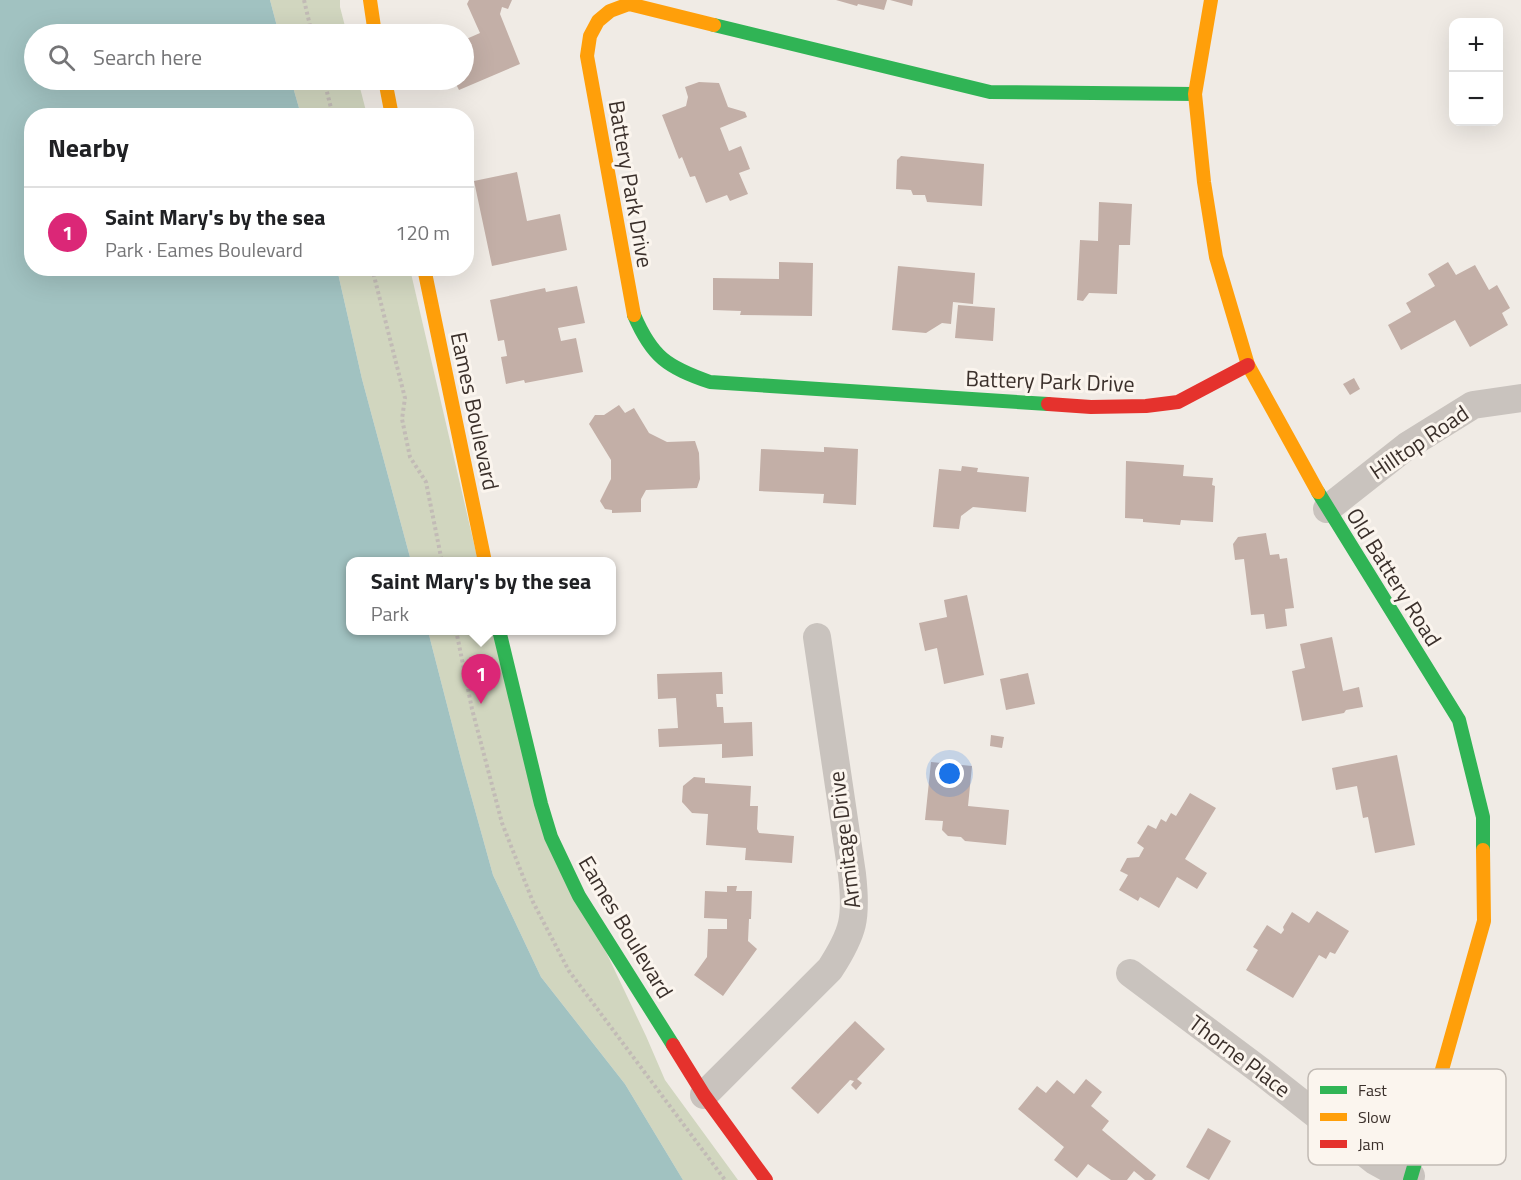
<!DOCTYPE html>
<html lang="en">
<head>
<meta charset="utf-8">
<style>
  body { margin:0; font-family:"Titillium Web",sans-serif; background:#f2f2f2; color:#202124 }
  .controls { position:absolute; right:18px; top:18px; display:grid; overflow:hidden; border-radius:12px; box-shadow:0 6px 24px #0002 }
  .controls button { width:54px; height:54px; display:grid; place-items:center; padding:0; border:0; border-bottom:2px solid #e0e0e0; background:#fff; color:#202124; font:30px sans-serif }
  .you { position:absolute; left:950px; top:774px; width:21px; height:21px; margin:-15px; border:4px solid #fff; border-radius:50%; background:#1a73e8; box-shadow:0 0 0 9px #1a73e833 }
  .badge { display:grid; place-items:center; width:39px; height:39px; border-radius:50%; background:#db2777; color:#fff; font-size:20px; font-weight:700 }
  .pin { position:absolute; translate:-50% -50px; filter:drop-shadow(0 2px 3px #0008) }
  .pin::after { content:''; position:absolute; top:32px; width:21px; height:18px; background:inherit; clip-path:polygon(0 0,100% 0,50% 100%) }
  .popup { position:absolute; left:346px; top:557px; width:270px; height:78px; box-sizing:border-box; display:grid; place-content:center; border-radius:12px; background:#fff; filter:drop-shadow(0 2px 4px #0005); font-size:20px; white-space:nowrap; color:#757577 }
  .popup b { font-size:22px; color:#202124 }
  .popup::after { content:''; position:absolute; left:50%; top:100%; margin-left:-12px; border:12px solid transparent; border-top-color:#fff }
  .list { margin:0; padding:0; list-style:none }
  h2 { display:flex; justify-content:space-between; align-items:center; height:78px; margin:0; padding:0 24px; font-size:26px }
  h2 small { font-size:20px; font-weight:400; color:#757577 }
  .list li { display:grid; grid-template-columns:39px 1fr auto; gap:18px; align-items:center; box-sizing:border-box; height:90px; padding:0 24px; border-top:2px solid #e0e0e0 }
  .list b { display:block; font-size:22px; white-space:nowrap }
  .list p { margin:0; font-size:20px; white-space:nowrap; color:#757577 }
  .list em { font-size:20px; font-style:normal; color:#757577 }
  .icon { flex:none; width:33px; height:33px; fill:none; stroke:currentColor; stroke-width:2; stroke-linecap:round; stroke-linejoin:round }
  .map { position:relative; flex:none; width:1521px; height:1180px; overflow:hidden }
  .search { position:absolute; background:#fff; box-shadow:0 6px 24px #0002; left:24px; top:24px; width:450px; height:66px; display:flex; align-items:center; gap:15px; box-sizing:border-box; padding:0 21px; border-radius:33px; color:#757577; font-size:22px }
  .panel { position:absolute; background:#fff; box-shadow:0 6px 24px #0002; left:24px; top:108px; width:450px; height:168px; border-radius:24px }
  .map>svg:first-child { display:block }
  .green { fill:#d1d6bf }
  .water { fill:#a1c2c1 }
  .building { fill:#c3afa7 }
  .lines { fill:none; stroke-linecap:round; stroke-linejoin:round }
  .path { stroke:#c2bbb6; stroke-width:4; stroke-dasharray:3 3; stroke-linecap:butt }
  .street { stroke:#c9c3be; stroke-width:28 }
  .fast { stroke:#30b455; stroke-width:14 }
  .slow { stroke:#ff9f0a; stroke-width:14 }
  .jam { stroke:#e5322d; stroke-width:14 }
  .labels { text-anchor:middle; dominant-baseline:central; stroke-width:6; stroke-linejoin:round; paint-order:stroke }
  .street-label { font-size:22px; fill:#3b302b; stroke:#fbf5ee }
  .key { fill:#fbf5ee; stroke:#c1bab4; stroke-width:1.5 }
  .key-label { font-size:16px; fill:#3b302b }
</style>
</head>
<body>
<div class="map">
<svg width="1521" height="1180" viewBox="0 0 1521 1180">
  <rect width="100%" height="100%" fill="#f0ebe5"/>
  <!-- green -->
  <g class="green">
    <path d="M270,0H340V7L347,34H279Z"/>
    <path d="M291,80H358L367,115H301Z"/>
    <path d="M337,269H410L478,561H411L362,379Z"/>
    <path d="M428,631H494L557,849L646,1036L665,1080L738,1180H683L625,1084L541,977L493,875L462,763Z"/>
  </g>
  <!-- water -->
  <path class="water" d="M0,0H270L279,34H34V80H291L301,115L32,116V268L337,269L362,379L411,561L350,562V630L428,631L462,763L493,875L541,977L625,1084L683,1180H0Z"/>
  <!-- building -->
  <g class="building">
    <path d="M469,0H512L508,9L502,7L500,14L520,64L459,90L454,80H464V40L480,33L467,4Z"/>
    <path d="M836,0H887L884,10L858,4L857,6Z"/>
    <path d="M890,0H913L912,6Z"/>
    <path d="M699,82L719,83L728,107L745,112L747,117L720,128L729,151L741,146L750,169L739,173L748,194L730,201L727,195L706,203L695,176L690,177L682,157L679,159L662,115L686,106L688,97L685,87Z"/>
    <path d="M901,156L984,164L982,206L927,202L925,195H913L911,190L896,189L897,160Z"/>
    <path d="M517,172L527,221L560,214L567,250L492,266L474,181Z"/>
    <path d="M1099,202L1132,204L1130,245H1119L1117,294L1089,293L1083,301L1077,300L1080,240L1098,241Z"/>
    <path d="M779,262L813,263L812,316L740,315L741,311L713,310V278L779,279Z"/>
    <path d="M1448,262L1456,275L1475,265L1489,290L1497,285L1510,308L1502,313L1508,325L1470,347L1455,320L1401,350L1388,325L1411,312L1406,303L1435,286L1428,274Z"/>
    <path d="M898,266L975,273L973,304L953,302L951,324L942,323L926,333L892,330Z"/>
    <path d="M577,286L585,323L558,328L561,341L576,338L583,372L525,383L524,380L506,384L501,357L507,356L504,340L498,341L490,300L545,288L546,292Z"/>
    <path d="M958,305L995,308L993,341L955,338Z"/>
    <path d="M1354,378L1360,389L1350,395L1343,384Z"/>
    <path d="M619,405L625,413L634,408L649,433L667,442L695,441L699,453L700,479L697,488L646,490L641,499V512L612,513V510L605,509L600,501L611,479V460L589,424L595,415H604Z"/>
    <path d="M824,447L858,449L856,505L823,503L824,494L759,491L761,449L824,452Z"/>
    <path d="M1126,461L1184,465L1183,476L1213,478L1212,485L1215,486L1213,522L1181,520L1180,525L1143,522V519L1125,518Z"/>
    <path d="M962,466L978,468L977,472L1029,477L1026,512L973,507L961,516L959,529L933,527L939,469L961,471Z"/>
    <path d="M1266,533L1270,555L1279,554L1280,559L1287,558L1294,608L1285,609L1287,626L1266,629L1264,614L1251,615L1244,559L1235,560L1233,544L1238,537Z"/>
    <path d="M967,595L984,675L944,684L937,648L925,651L919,623L947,617L944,600Z"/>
    <path d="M1332,637L1343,691L1359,687L1363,707L1346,710L1344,713L1302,721L1292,671L1305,668L1300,644Z"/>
    <path d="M722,672L723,694H716L717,707H723L724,723L752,722L753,756L722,758V744L659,747L658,729L678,728L676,698L658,699L657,674Z"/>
    <path d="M1028,673L1035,704L1006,710L1000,679Z"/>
    <path d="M991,735L1004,737L1002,748L990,746Z"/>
    <path d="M1397,755L1415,845L1375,853L1368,817L1363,818L1357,786L1336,790L1332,768Z"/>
    <path d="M931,762L972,766L968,806L1009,810L1006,845L965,841L961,837L948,836L942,830L943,821L925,820Z"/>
    <path d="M694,777L705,778V783L751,786L750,806H758L757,829L759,833L794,836L792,863L745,860L746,848L706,845L708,814L692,813L682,802L683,786Z"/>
    <path d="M1190,793L1216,808L1185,859L1207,873L1197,889L1177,877L1159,908L1140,897L1138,901L1119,890L1128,875L1120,871L1127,858L1139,857L1144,848L1137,843L1148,825L1156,829L1161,819L1166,822L1171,813L1176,816Z"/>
    <path d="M727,886H737L736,891H752L751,919H749L748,941L757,949L723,996L694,975L707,957L708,929H727V919L704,918L705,891L727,892Z"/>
    <path d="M1317,911L1349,931L1335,954L1330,952L1326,959L1319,955L1293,998L1246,970L1258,950L1253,947L1267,925L1281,934L1284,930L1283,927L1292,912L1309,923Z"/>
    <path d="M855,1021L885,1049L857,1079L862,1083L856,1090L851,1085L854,1081L850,1080L818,1114L791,1088Z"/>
    <path d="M1086,1079L1102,1092L1091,1106L1109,1121L1102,1130L1156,1175L1152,1180H1145L1134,1171L1127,1180H1111L1088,1164L1077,1178L1054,1160L1064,1147L1018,1109L1037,1086L1046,1093L1057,1080L1074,1094Z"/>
    <path d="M1208,1128L1231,1141L1209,1180L1186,1167Z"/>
  </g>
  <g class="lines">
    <!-- path -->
    <g class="path">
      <path d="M304,0L312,34"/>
      <path d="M324,80L333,116"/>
      <path d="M372,268L405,398L402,419L410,457L426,482L442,562"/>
      <path d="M456,630L472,709L502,823L533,902L569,971L725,1180"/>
    </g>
    <!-- street -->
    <g class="street">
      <path d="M1327,509L1407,446L1473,405L1521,398"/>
      <path d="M1130,973L1262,1072L1375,1161L1395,1172L1411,1176"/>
      <path d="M704,1095L830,969C854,932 857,918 852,874L817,637"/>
    </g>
    <!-- fast -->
    <g class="fast">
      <path d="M714,25L990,92L1195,94"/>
      <path d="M634,315C652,357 667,367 710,382L1048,404"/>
      <path d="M1318,492L1459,720L1483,817V850"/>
      <path d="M499,630L541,804L551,837L579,896L673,1045"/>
      <path d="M1410,1180L1436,1091"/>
    </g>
    <!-- slow -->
    <g class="slow">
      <path d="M370,0L375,34"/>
      <path d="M1211,0L1195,94L1204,182L1216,257L1248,365L1318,492"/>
      <path d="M385,80L392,116"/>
      <path d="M424,268L485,562"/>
      <path d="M634,315L587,56L590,36L598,21L610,11L629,4L714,25"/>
      <path d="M1436,1091L1484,921L1483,850"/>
    </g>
    <!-- jam -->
    <g class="jam">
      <path d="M1048,404L1091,407L1146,406L1178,402L1248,365"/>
      <path d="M673,1045L704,1095L766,1180"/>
    </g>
  </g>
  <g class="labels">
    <!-- street labels -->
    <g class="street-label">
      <text transform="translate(631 184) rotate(80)">Battery Park Drive</text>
      <text transform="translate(1050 381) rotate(2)">Battery Park Drive</text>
      <text transform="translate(475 411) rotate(78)">Eames Boulevard</text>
      <text transform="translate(1419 442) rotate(-34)">Hilltop Road</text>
      <text transform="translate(1394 577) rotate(58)">Old Battery Road</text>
      <text transform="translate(844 840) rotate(-97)">Armitage Drive</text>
      <text transform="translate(626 927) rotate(59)">Eames Boulevard</text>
      <text transform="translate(1240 1056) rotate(37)">Thorne Place</text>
    </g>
  </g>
  <!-- legend -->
  <rect x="1308" y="1069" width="198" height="96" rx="9" class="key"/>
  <rect x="1320" y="1086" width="27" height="8" fill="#30b455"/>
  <rect x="1320" y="1113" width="27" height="8" fill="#ff9f0a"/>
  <rect x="1320" y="1140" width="27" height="8" fill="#e5322d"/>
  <g class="key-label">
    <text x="1358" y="1096">Fast</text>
    <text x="1358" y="1123">Slow</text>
    <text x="1358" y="1150">Jam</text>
  </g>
</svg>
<div class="controls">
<button>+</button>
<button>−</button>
</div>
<div class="you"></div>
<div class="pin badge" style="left:481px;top:704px">1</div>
<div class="popup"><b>Saint Mary's by the sea</b>Park</div>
<div class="search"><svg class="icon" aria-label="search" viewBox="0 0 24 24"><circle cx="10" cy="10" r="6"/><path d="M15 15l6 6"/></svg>Search here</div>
<section class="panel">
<h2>Nearby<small></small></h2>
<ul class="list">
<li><span class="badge">1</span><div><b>Saint Mary's by the sea</b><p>Park · Eames Boulevard</p></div><em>120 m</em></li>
</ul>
</section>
</div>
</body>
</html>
